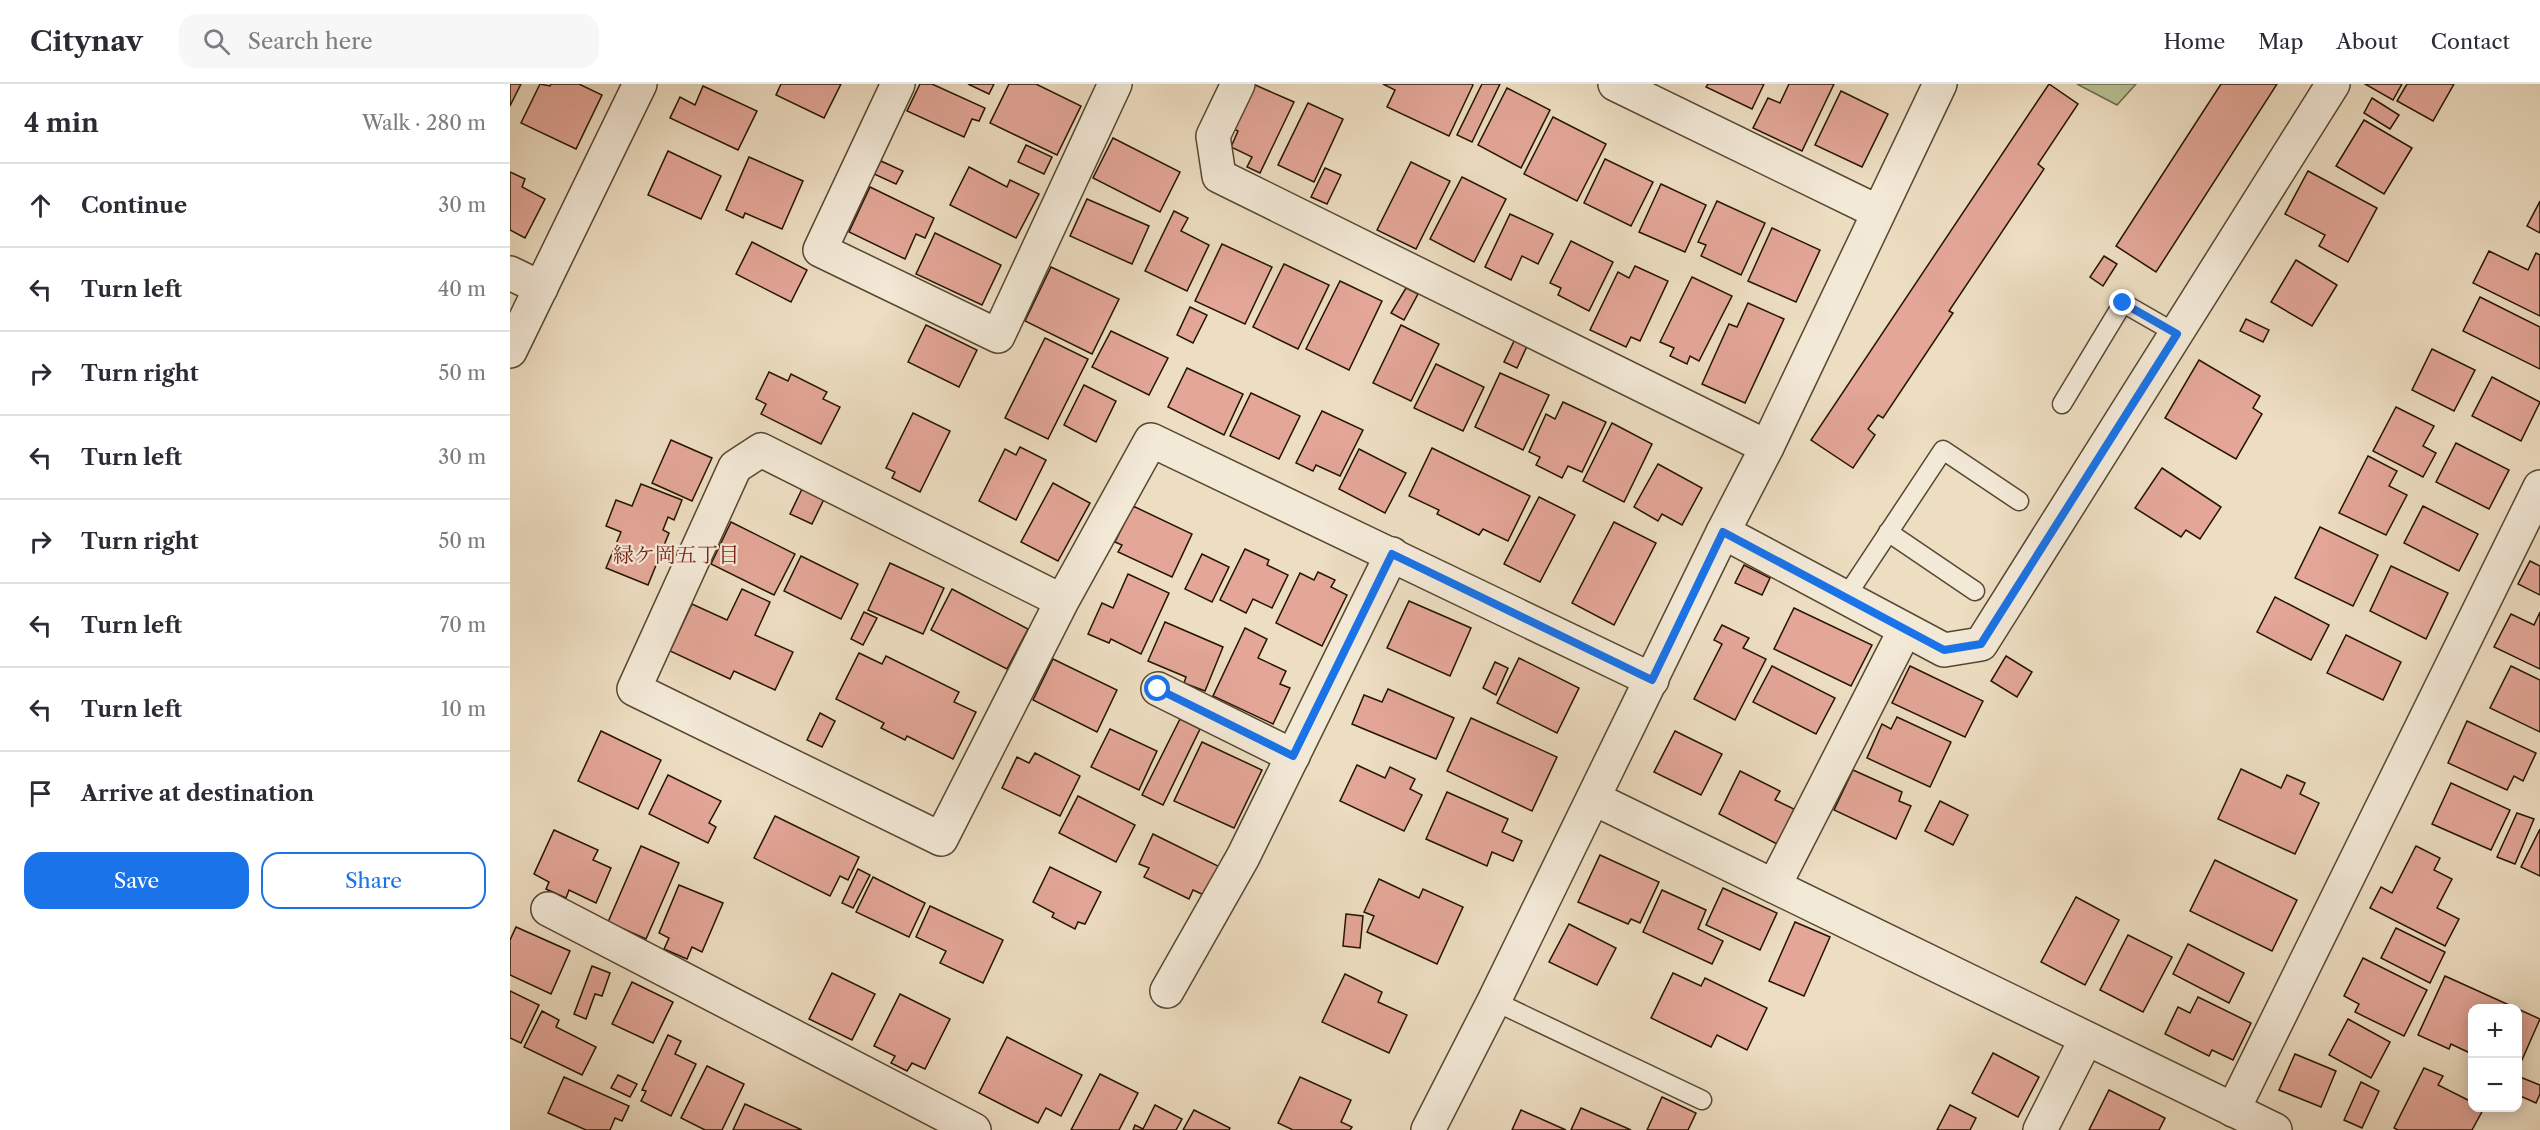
<!DOCTYPE html>
<html lang="en">
<head>
<meta charset="utf-8">
<style>
  body { margin:0; font-family:"Libre Caslon Text","Noto Serif JP",serif; background:#f7f7f7; color:#2b2b33 }
  .controls { position:absolute; right:18px; bottom:18px; display:grid; overflow:hidden; border-radius:12px; box-shadow:0 3px 15px #0003 }
  .controls button { width:54px; height:54px; display:grid; place-items:center; padding:0; border:0; border-bottom:2px solid #e1e1e2; background:#fff; color:#2b2b33; font:30px sans-serif }
  .stop { position:absolute; width:18px; height:18px; margin:-14px; border:4px solid #1a73e8; border-radius:50%; background:#fff }
  .stop.end { background:#1a73e8; border-color:#fff; box-shadow:0 2px 6px #0008 }
  .list { margin:0; padding:0; list-style:none }
  h2 { display:flex; justify-content:space-between; align-items:center; height:78px; margin:0; padding:0 24px; font-size:26px }
  h2 small { font-size:20px; font-weight:400; color:#7c7c81 }
  .list li { display:grid; grid-template-columns:39px 1fr auto; gap:18px; align-items:center; box-sizing:border-box; height:84px; padding:0 24px; border-top:2px solid #e1e1e2 }
  .list b { display:block; font-size:22px; white-space:nowrap }
  .list em { font-size:20px; font-style:normal; color:#7c7c81 }
  .actions { display:flex; gap:12px; padding:18px 24px }
  .actions a { flex:1; padding:14px 0; border:2px solid #1a73e8; border-radius:18px; text-align:center; font-size:21px; color:#1a73e8 }
  .actions .main { background:#1a73e8; color:#fff }
  .icon { flex:none; width:33px; height:33px; fill:none; stroke:currentColor; stroke-width:2; stroke-linecap:round; stroke-linejoin:round }
  .map { position:relative; flex:none; width:2030px; height:1046px; overflow:hidden }
  header { display:flex; align-items:center; gap:36px; box-sizing:border-box; height:84px; padding:0 30px; background:#fff; border-bottom:2px solid #e1e1e2 }
  header strong { font-size:28px }
  nav { display:flex; gap:33px; margin-inline-start:auto; font-size:21px }
  .search { width:420px; height:54px; background:#f7f7f7; display:flex; align-items:center; gap:15px; box-sizing:border-box; padding:0 21px; border-radius:18px; color:#7c7c81; font-size:22px }
  main { display:flex }
  aside { flex:1; background:#fff }
  .map>svg:first-child { display:block }
  .green { fill:#b7c194; stroke:#6e6b4b; stroke-width:1.5 }
  .building { fill:#e3a697; stroke:#241502; stroke-width:1.5 }
  .lines { fill:none; stroke-linecap:round; stroke-linejoin:round }
  .service-casing { stroke:#564732; stroke-width:21 }
  .minor-casing { stroke:#564732; stroke-width:36 }
  .service { stroke:#f3e9d7; stroke-width:18 }
  .minor { stroke:#f3e9d7; stroke-width:33 }
  .route { stroke:#1a73e8; stroke-width:8 }
  .labels { text-anchor:middle; dominant-baseline:central; stroke-width:4.5; stroke-linejoin:round; paint-order:stroke }
  .neighbourhood-label { font-size:21px; fill:#7a1f14; stroke:#f3e9d7 }
</style>
</head>
<body>
<header>
<strong>Citynav</strong>
<div class="search"><svg class="icon" aria-label="search" viewBox="0 0 24 24"><circle cx="10" cy="10" r="6"/><path d="M15 15l6 6"/></svg>Search here</div>
<nav><a>Home</a><a>Map</a><a>About</a><a>Contact</a></nav>
</header>
<main>
<aside>
<h2>4 min<small>Walk · 280 m</small></h2>
<ul class="list">
<li><svg class="icon" aria-label="ahead" viewBox="0 0 24 24"><path d="M12 20V5M6 11l6-6 6 6"/></svg><div><b>Continue</b></div><em>30 m</em></li>
<li><svg class="icon" aria-label="left" viewBox="0 0 24 24"><path d="M17 20v-9H6M10 6l-5 5 5 5"/></svg><div><b>Turn left</b></div><em>40 m</em></li>
<li><svg class="icon" aria-label="right" viewBox="0 0 24 24"><path d="M7 20v-9h11M14 6l5 5-5 5"/></svg><div><b>Turn right</b></div><em>50 m</em></li>
<li><svg class="icon" aria-label="left" viewBox="0 0 24 24"><path d="M17 20v-9H6M10 6l-5 5 5 5"/></svg><div><b>Turn left</b></div><em>30 m</em></li>
<li><svg class="icon" aria-label="right" viewBox="0 0 24 24"><path d="M7 20v-9h11M14 6l5 5-5 5"/></svg><div><b>Turn right</b></div><em>50 m</em></li>
<li><svg class="icon" aria-label="left" viewBox="0 0 24 24"><path d="M17 20v-9H6M10 6l-5 5 5 5"/></svg><div><b>Turn left</b></div><em>70 m</em></li>
<li><svg class="icon" aria-label="left" viewBox="0 0 24 24"><path d="M17 20v-9H6M10 6l-5 5 5 5"/></svg><div><b>Turn left</b></div><em>10 m</em></li>
<li><svg class="icon" aria-label="arrive" viewBox="0 0 24 24"><path d="M6 21V4h12l-3 4 3 4H6"/></svg><div><b>Arrive at destination</b></div></li>
</ul>
<div class="actions"><a class="main">Save</a><a>Share</a></div>
</aside>
<div class="map">
<svg width="2030" height="1046" viewBox="0 0 2030 1046">
  <rect width="100%" height="100%" fill="#edddc1"/>
  <filter id="stains"><feTurbulence type="fractalNoise" baseFrequency=".00333" numOctaves="4"/><feColorMatrix values="0 0 0 0 .2 0 0 0 0 .09 0 0 0 0 .02 0 0 0 .5 -.17"/></filter>
  <radialGradient id="worn" r=".72"><stop offset=".6" stop-color="#630" stop-opacity="0"/><stop offset="1" stop-color="#630" stop-opacity=".3"/></radialGradient>
  <!-- green -->
  <path class="green" d="M1567,0H1626L1607,21Z"/>
  <!-- building -->
  <g class="building">
    <path d="M0,0H11L0,22Z"/>
    <path d="M30,0L40,2L41,0H69L92,11L66,65L11,39Z"/>
    <path d="M271,0H331L314,34L266,11Z"/>
    <path d="M410,0H422L475,24L469,37L462,35L454,53L397,27Z"/>
    <path d="M458,0H484L479,10Z"/>
    <path d="M499,0H526L571,22L547,71L480,39Z"/>
    <path d="M743,0L784,18L750,89L737,83L742,73L721,63L728,47L722,44Z"/>
    <path d="M873,0H962L963,1L939,52L877,23L885,6Z"/>
    <path d="M972,0H990L962,58L947,51Z"/>
    <path d="M1198,0H1254L1242,25L1196,3Z"/>
    <path d="M1279,0H1324L1292,67L1243,44L1258,14L1270,19Z"/>
    <path d="M1539,0L1568,20L1528,80L1534,85L1439,227L1443,229L1373,334L1368,331L1358,345L1365,351L1343,384L1301,356Z"/>
    <path d="M1711,0H1767L1646,188L1606,162Z"/>
    <path d="M1855,0H1892L1883,16Z"/>
    <path d="M1897,0H1944L1923,37L1887,17Z"/>
    <path d="M193,2L247,27L228,66L160,34L170,13L185,21Z"/>
    <path d="M997,4L1040,26L1011,84L968,61Z"/>
    <path d="M1331,7L1378,30L1352,83L1305,61Z"/>
    <path d="M1862,14L1889,31L1880,45L1854,29Z"/>
    <path d="M798,19L833,35L804,98L768,81Z"/>
    <path d="M1043,33L1096,60L1067,117L1014,90Z"/>
    <path d="M1854,36L1902,64L1874,110L1826,82Z"/>
    <path d="M603,54L670,88L650,128L583,94Z"/>
    <path d="M516,61L542,73L534,90L508,78Z"/>
    <path d="M158,67L211,92L191,135L138,111Z"/>
    <path d="M239,73L293,97L272,145L235,129L233,134L216,126Z"/>
    <path d="M1095,75L1143,98L1121,142L1074,119Z"/>
    <path d="M371,77L393,87L386,100L364,90Z"/>
    <path d="M901,78L940,97L906,165L867,146Z"/>
    <path d="M459,83L497,103L500,96L529,110L506,154L440,121Z"/>
    <path d="M815,84L831,91L817,120L801,113Z"/>
    <path d="M1798,87L1867,124L1838,178L1809,162L1815,151L1775,130Z"/>
    <path d="M0,88L15,95L12,103L35,115L15,154L0,146Z"/>
    <path d="M952,93L996,115L964,178L920,155Z"/>
    <path d="M1151,100L1196,121L1175,168L1129,148Z"/>
    <path d="M360,103L424,134L415,154L406,150L395,175L339,148Z"/>
    <path d="M577,115L639,142L622,180L560,152Z"/>
    <path d="M1207,117L1255,139L1231,191L1191,172L1196,161L1188,158Z"/>
    <path d="M2030,117V149L2017,142Z"/>
    <path d="M664,127L678,134L671,147L699,161L677,207L635,187Z"/>
    <path d="M1000,130L1043,150L1028,180L1012,172L1001,196L975,183Z"/>
    <path d="M1262,144L1310,166L1286,218L1238,197Z"/>
    <path d="M425,149L491,181L472,221L406,190Z"/>
    <path d="M1061,157L1103,178L1079,227L1048,211L1051,204L1040,199Z"/>
    <path d="M242,158L297,186L281,218L226,190Z"/>
    <path d="M712,160L762,183L735,240L685,217Z"/>
    <path d="M1979,167L2018,186L2026,169L2030,171V232L1963,199Z"/>
    <path d="M1594,172L1607,180L1593,202L1580,193Z"/>
    <path d="M1786,176L1827,201L1802,242L1761,218Z"/>
    <path d="M774,180L819,201L788,265L743,243Z"/>
    <path d="M1125,182L1158,197L1130,257L1121,253L1116,263L1080,246L1108,188L1119,194Z"/>
    <path d="M541,183L609,215L582,270L515,237Z"/>
    <path d="M1182,193L1222,212L1189,277L1180,272L1177,280L1160,272L1164,264L1150,258Z"/>
    <path d="M830,197L872,217L839,286L796,265Z"/>
    <path d="M896,204L908,210L894,236L881,229Z"/>
    <path d="M1970,213L2030,243V285L1953,247Z"/>
    <path d="M1238,219L1274,235L1235,319L1192,300L1219,240L1227,243Z"/>
    <path d="M680,223L697,231L683,259L667,251Z"/>
    <path d="M1736,235L1759,246L1753,258L1730,247Z"/>
    <path d="M416,241L467,266L449,303L398,278Z"/>
    <path d="M891,241L929,260L901,317L863,299Z"/>
    <path d="M601,247L658,274L639,311L582,283Z"/>
    <path d="M1006,253L1018,260L1007,284L994,278Z"/>
    <path d="M535,254L578,275L538,355L495,334Z"/>
    <path d="M1922,265L1965,286L1944,327L1902,306Z"/>
    <path d="M1689,276L1750,312L1743,324L1752,330L1726,375L1655,334Z"/>
    <path d="M926,280L974,303L953,347L904,324Z"/>
    <path d="M677,284L733,310L714,351L658,323Z"/>
    <path d="M259,288L278,297L281,290L317,308L313,315L330,323L311,360L251,330L256,320L246,315Z"/>
    <path d="M990,289L1039,311L1013,366L965,343Z"/>
    <path d="M1982,293L2030,318L2011,357L1962,332Z"/>
    <path d="M574,301L606,317L586,358L554,341Z"/>
    <path d="M741,309L790,332L769,375L720,352Z"/>
    <path d="M1053,318L1096,338L1072,388L1058,382L1052,394L1026,381L1030,373L1019,368L1036,330L1045,335Z"/>
    <path d="M1886,323L1924,342L1913,362L1926,369L1913,393L1863,367Z"/>
    <path d="M812,327L853,346L830,392L806,381L803,387L786,379Z"/>
    <path d="M403,329L440,347L410,408L382,394L385,388L376,384Z"/>
    <path d="M1102,339L1142,360L1114,418L1073,397Z"/>
    <path d="M161,356L202,374L182,417L142,399Z"/>
    <path d="M1946,359L1999,386L1979,425L1926,398Z"/>
    <path d="M510,363L536,376L506,436L469,417L495,365L506,371Z"/>
    <path d="M922,364L1020,412L998,457L973,445L969,451L927,430L929,426L899,412Z"/>
    <path d="M849,365L896,389L875,429L829,405Z"/>
    <path d="M1858,372L1887,387L1879,402L1897,411L1876,451L1829,429Z"/>
    <path d="M1148,380L1192,404L1172,441L1152,430L1148,437L1124,423Z"/>
    <path d="M1652,384L1711,423L1690,455L1676,446L1671,453L1625,424Z"/>
    <path d="M543,399L580,419L548,477L511,458Z"/>
    <path d="M131,400L172,416L164,436L158,433L153,446L159,449L138,501L96,484L111,448L96,442L106,416L122,422Z"/>
    <path d="M293,403L315,413L302,440L280,430Z"/>
    <path d="M1029,413L1065,431L1030,498L994,480Z"/>
    <path d="M623,422L682,450L662,493L608,468L612,461L605,458Z"/>
    <path d="M1913,422L1968,450L1949,487L1894,459Z"/>
    <path d="M221,438L285,470L264,511L201,480Z"/>
    <path d="M1104,438L1146,459L1104,541L1062,519Z"/>
    <path d="M1810,443L1868,471L1843,522L1785,494Z"/>
    <path d="M735,465L759,476L757,481L778,491L762,524L743,515L736,529L710,516Z"/>
    <path d="M692,470L719,483L702,518L675,505Z"/>
    <path d="M291,472L348,500L331,535L274,507Z"/>
    <path d="M2020,477L2030,482V511L2008,500Z"/>
    <path d="M380,479L434,504L413,550L358,526Z"/>
    <path d="M1234,481L1260,494L1252,511L1225,499Z"/>
    <path d="M1881,482L1938,509L1916,555L1860,527Z"/>
    <path d="M808,488L825,496L821,503L837,511L812,562L766,539L790,489L804,496Z"/>
    <path d="M618,490L659,509L631,570L601,555L599,559L578,550L592,519L603,524Z"/>
    <path d="M232,505L260,518L245,551L283,568L265,606L224,587L220,595L160,567L182,520L217,536Z"/>
    <path d="M442,505L518,545L497,585L421,546Z"/>
    <path d="M1765,513L1819,541L1801,576L1747,548Z"/>
    <path d="M899,517L961,544L940,592L877,564Z"/>
    <path d="M1284,524L1362,561L1341,602L1264,565Z"/>
    <path d="M354,528L367,534L353,561L341,555Z"/>
    <path d="M2030,528V585L1984,563L2001,530L2024,541Z"/>
    <path d="M655,538L713,563L695,607L674,599L676,593L638,577Z"/>
    <path d="M1212,541L1239,554L1233,564L1256,575L1225,636L1184,615L1212,560L1204,556Z"/>
    <path d="M735,544L757,555L748,574L776,587L770,600L780,604L763,640L703,612Z"/>
    <path d="M1836,551L1891,578L1873,616L1817,589Z"/>
    <path d="M349,569L372,580L376,572L449,608L444,618L466,628L443,675L397,652L395,656L371,644L374,639L326,615Z"/>
    <path d="M1496,572L1522,588L1507,613L1481,597Z"/>
    <path d="M1009,574L1069,604L1047,649L987,619Z"/>
    <path d="M543,575L607,606L587,648L523,616Z"/>
    <path d="M985,578L998,584L986,611L973,604Z"/>
    <path d="M1262,582L1325,614L1306,650L1243,618Z"/>
    <path d="M1400,582L1473,617L1455,653L1382,619Z"/>
    <path d="M2001,582L2030,596V648L1980,624Z"/>
    <path d="M878,605L944,634L926,675L842,640L854,611L872,618Z"/>
    <path d="M310,629L325,637L312,663L297,656Z"/>
    <path d="M1387,633L1441,658L1420,703L1357,674L1372,640L1381,645Z"/>
    <path d="M961,634L1047,673L1022,727L937,687Z"/>
    <path d="M670,635L690,645L653,721L632,711Z"/>
    <path d="M1957,637L2026,669L2013,697L2004,692L1997,706L1938,679Z"/>
    <path d="M600,645L647,667L629,706L581,683Z"/>
    <path d="M91,647L151,676L128,725L68,697Z"/>
    <path d="M1165,647L1212,670L1191,711L1144,688Z"/>
    <path d="M692,658L752,686L724,744L664,717Z"/>
    <path d="M525,669L570,692L550,732L492,704L507,673L519,679Z"/>
    <path d="M847,681L875,694L880,683L905,695L900,705L912,711L894,747L830,717Z"/>
    <path d="M1731,685L1771,704L1777,691L1795,699L1790,710L1809,719L1785,770L1708,735Z"/>
    <path d="M1343,686L1392,708L1389,717L1401,722L1386,755L1324,726Z"/>
    <path d="M1230,687L1270,707L1265,716L1284,725L1267,760L1209,730Z"/>
    <path d="M158,691L211,717L199,739L206,743L198,759L139,730Z"/>
    <path d="M1941,699L2000,726L1981,766L1922,740Z"/>
    <path d="M937,708L998,735L992,748L1012,757L1003,777L982,768L977,782L916,755Z"/>
    <path d="M568,712L625,741L606,778L549,749Z"/>
    <path d="M1430,717L1458,731L1443,761L1415,747Z"/>
    <path d="M2007,729L2024,735L2005,780L1987,773Z"/>
    <path d="M265,732L349,773L338,796L330,792L320,812L244,774Z"/>
    <path d="M2030,745V792L2011,783Z"/>
    <path d="M44,746L88,766L83,776L101,784L86,819L59,806L56,814L36,805L39,798L24,790Z"/>
    <path d="M643,750L710,783L696,812L683,806L679,815L634,793L639,784L629,780Z"/>
    <path d="M131,762L169,779L136,855L98,838Z"/>
    <path d="M1906,762L1930,774L1924,786L1942,795L1927,824L1949,835L1935,862L1860,824L1871,803L1882,809Z"/>
    <path d="M1090,771L1149,798L1130,839L1121,835L1118,840L1068,818Z"/>
    <path d="M1705,776L1787,816L1762,867L1680,827Z"/>
    <path d="M540,783L591,808L575,840L568,838L565,845L542,833L544,829L523,818Z"/>
    <path d="M348,785L360,791L343,824L332,819Z"/>
    <path d="M363,793L415,819L399,853L346,828Z"/>
    <path d="M869,795L909,814L913,805L953,823L927,880L857,848L864,832L854,828Z"/>
    <path d="M169,801L213,819L192,868L182,863L177,875L154,865L159,854L149,849Z"/>
    <path d="M1213,804L1267,829L1250,866L1196,841Z"/>
    <path d="M1152,806L1196,826L1188,845L1213,857L1202,880L1133,848Z"/>
    <path d="M1566,813L1609,836L1575,901L1531,878Z"/>
    <path d="M420,822L493,856L473,899L430,879L436,867L406,853Z"/>
    <path d="M836,830L853,832L850,864L833,862Z"/>
    <path d="M1285,838L1320,853L1294,912L1259,897Z"/>
    <path d="M1059,840L1106,864L1087,901L1039,878Z"/>
    <path d="M6,843L60,867L41,910L0,891V856Z"/>
    <path d="M1886,844L1935,868L1920,899L1871,874Z"/>
    <path d="M1618,851L1662,873L1633,928L1590,906Z"/>
    <path d="M1678,860L1734,889L1719,919L1663,890Z"/>
    <path d="M1853,874L1917,906L1894,952L1845,928L1849,920L1834,912Z"/>
    <path d="M82,882L100,889L92,912L85,910L76,935L64,930Z"/>
    <path d="M322,889L365,910L342,956L299,935Z"/>
    <path d="M1163,889L1191,902L1195,894L1257,924L1237,966L1207,951L1201,963L1141,934Z"/>
    <path d="M835,890L872,908L868,918L897,931L879,969L812,938Z"/>
    <path d="M1935,892L2030,935L2008,985V924H1962V970L1941,960L1939,965L1908,951Z"/>
    <path d="M122,898L163,918L143,959L102,940Z"/>
    <path d="M0,907L29,921L11,959L0,954Z"/>
    <path d="M390,910L440,935L415,985L402,979L397,987L381,979L385,972L364,962Z"/>
    <path d="M1688,913L1741,939L1723,976L1702,966L1699,972L1655,950L1668,923L1680,929Z"/>
    <path d="M32,927L49,936L46,943L86,963L72,991L14,963Z"/>
    <path d="M1838,935L1880,958L1861,994L1819,971Z"/>
    <path d="M158,951L171,957L165,970L186,980L161,1032L131,1017L136,1007L132,1006Z"/>
    <path d="M497,953L572,991L551,1032L536,1024L528,1039L469,1009Z"/>
    <path d="M1483,969L1529,993L1508,1033L1462,1009Z"/>
    <path d="M1785,970L1826,987L1811,1023L1769,1006Z"/>
    <path d="M197,982L234,1000L212,1046H195L171,1034Z"/>
    <path d="M1914,984L1933,992L1928,1001L1962,1018V1024H1974L1962,1046H1888L1884,1044Z"/>
    <path d="M590,990L628,1009L609,1046H561Z"/>
    <path d="M108,991L127,1000L120,1013L101,1004Z"/>
    <path d="M54,993L119,1022L112,1037L105,1034L100,1046H76L38,1029Z"/>
    <path d="M790,993L841,1016L831,1038L842,1043L840,1046H783L768,1039Z"/>
    <path d="M2010,993L2030,1001V1010L2026,1019L2008,1011Z"/>
    <path d="M1851,998L1869,1007L1852,1044L1834,1036Z"/>
    <path d="M1599,1006L1655,1034L1649,1046H1579Z"/>
    <path d="M1152,1013L1186,1029L1178,1046H1137Z"/>
    <path d="M235,1020L292,1046H223Z"/>
    <path d="M645,1021L672,1035L666,1046H623L625,1041L633,1045Z"/>
    <path d="M1440,1021L1466,1034L1460,1046H1427Z"/>
    <path d="M1071,1024L1121,1046H1061Z"/>
    <path d="M684,1026L720,1044L719,1046H673Z"/>
    <path d="M1011,1026L1056,1046H1002Z"/>
  </g>
  <g class="lines">
    <!-- service casing -->
    <g class="service-casing">
      <g id="service">
        <path d="M1552,320L1613,219L1667,250"/>
        <path d="M1378,448L1465,507"/>
        <path d="M1335,514L1433,366L1509,417"/>
        <path d="M984,917L1192,1016"/>
      </g>
    </g>
    <!-- minor casing -->
    <g class="minor-casing">
      <g id="minor">
        <path d="M388,0L310,166L488,252L605,0"/>
        <path d="M728,0L703,52L709,92L1257,363"/>
        <path d="M1105,0L1368,128"/>
        <path d="M0,189L31,204"/>
        <path d="M0,267L130,0"/>
        <path d="M1213,448L1434,566L1471,560L1823,0"/>
        <path d="M552,517L251,366L225,383L124,605L431,755L552,517L641,356L1142,596"/>
        <path d="M648,605L783,672"/>
        <path d="M1085,715L1765,1046"/>
        <path d="M1264,802L1395,546"/>
        <path d="M38,825L464,1046"/>
        <path d="M657,907L733,773L882,470"/>
        <path d="M1723,1026L2030,403"/>
        <path d="M918,1046L984,917L1213,448L1257,363L1430,0"/>
        <path d="M1530,1046L1576,955"/>
      </g>
    </g>
    <!-- service -->
    <use href="#service" class="service"/>
    <!-- minor -->
    <use href="#minor" class="minor"/>
  </g>
  <g class="lines">
    <!-- route -->
    <path class="route" d="M648,605L783,672L882,470L1142,596L1213,448L1434,566L1471,560L1667,250L1613,219"/>
  </g>
  <g class="labels">
    <!-- neighbourhood labels -->
    <g class="neighbourhood-label">
      <text x="166" y="470">緑ケ岡五丁目</text>
    </g>
  </g>
  <rect width="100%" height="100%" filter="url(#stains)"/>
  <rect width="100%" height="100%" fill="url(#worn)"/>
</svg>
<div class="controls">
<button>+</button>
<button>−</button>
</div>
<div class="stop" style="left:648px;top:605px"></div>
<div class="stop end" style="left:1613px;top:219px"></div>
</div>
</main>
</body>
</html>
